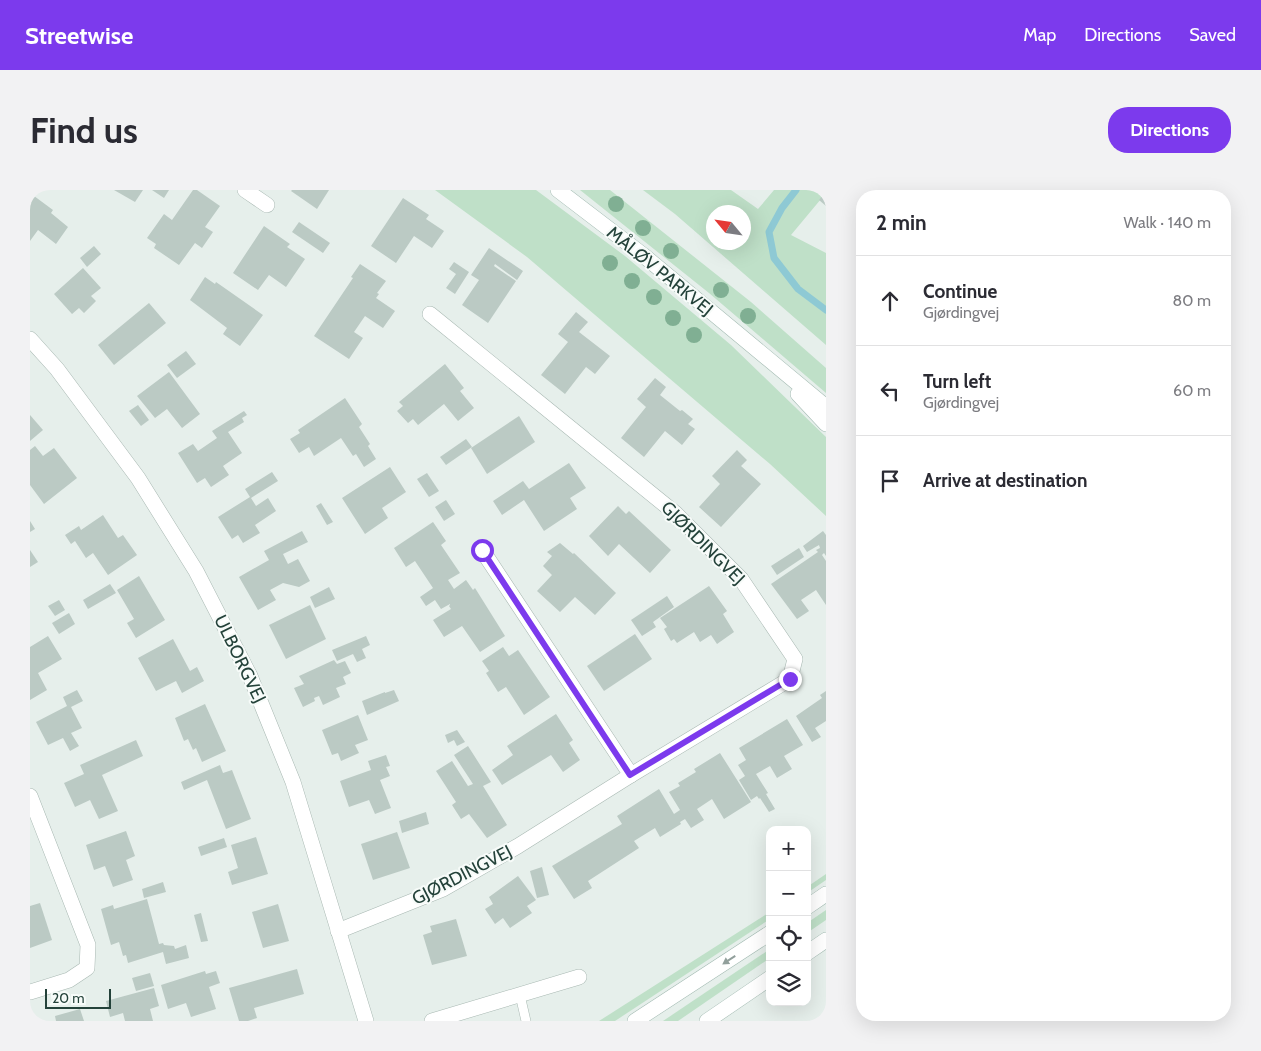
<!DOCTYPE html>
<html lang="en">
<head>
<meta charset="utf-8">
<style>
  body { margin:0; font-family:Cabin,sans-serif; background:#f2f2f3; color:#2b2b33 }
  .controls { position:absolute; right:15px; bottom:15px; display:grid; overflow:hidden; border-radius:10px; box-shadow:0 5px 20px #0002 }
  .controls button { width:45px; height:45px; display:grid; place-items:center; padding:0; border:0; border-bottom:1px solid #e1e1e2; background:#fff; color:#2b2b33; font:25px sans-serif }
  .compass { position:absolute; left:676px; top:15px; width:45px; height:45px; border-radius:50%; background:#fff; box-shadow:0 5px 20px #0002; rotate:299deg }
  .scale { position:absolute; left:15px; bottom:12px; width:66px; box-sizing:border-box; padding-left:5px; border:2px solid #24423a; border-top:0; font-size:14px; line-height:18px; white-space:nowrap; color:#24423a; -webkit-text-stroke:4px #f7fbf9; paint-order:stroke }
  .stop { position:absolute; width:15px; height:15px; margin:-11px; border:4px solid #7c3aed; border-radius:50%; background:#fff }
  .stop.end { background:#7c3aed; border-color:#fff; box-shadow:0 1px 5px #0008 }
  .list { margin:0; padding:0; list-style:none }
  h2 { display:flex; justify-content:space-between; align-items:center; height:65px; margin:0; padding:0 20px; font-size:21px }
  h2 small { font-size:16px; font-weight:400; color:#7c7c81 }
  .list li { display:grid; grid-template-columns:32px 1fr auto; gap:15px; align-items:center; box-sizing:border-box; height:90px; padding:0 20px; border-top:1px solid #e1e1e2 }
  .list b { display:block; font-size:19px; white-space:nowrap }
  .list p { margin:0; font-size:16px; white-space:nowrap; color:#7c7c81 }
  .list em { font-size:16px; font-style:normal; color:#7c7c81 }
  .icon { flex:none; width:28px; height:28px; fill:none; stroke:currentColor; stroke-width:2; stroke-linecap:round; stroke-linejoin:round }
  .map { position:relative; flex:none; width:796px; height:831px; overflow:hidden; border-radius:20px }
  header { display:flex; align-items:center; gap:30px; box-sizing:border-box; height:70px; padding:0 25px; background:#7c3aed; color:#fff }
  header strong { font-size:24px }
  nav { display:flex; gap:28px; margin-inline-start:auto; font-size:18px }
  .intro { display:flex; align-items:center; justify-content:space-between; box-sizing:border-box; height:120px; padding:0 30px }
  h1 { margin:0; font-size:35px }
  .button { padding:12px 22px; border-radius:20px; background:#7c3aed; color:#fff; font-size:18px; font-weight:700 }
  main { display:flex; gap:30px; padding:0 30px }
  aside { flex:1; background:#fff; border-radius:20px; box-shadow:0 5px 20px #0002 }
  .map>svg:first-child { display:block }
  .green { fill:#bfe0c8; fill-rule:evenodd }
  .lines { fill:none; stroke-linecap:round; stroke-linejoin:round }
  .stream { stroke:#8ec9d4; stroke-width:7 }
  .building { fill:#bbcac4 }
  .lane-casing { stroke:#a8b8b2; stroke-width:10 }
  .street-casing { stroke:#a8b8b2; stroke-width:16 }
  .secondary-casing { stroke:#a4bbb3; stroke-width:16 }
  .lane { stroke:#fff; stroke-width:9 }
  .street { stroke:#fff; stroke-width:15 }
  .secondary { stroke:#fff; stroke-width:15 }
  .tree { fill:#80af93 }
  .oneway { fill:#92a09c }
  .route { stroke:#7c3aed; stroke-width:6 }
  .labels { text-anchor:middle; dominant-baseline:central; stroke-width:4; stroke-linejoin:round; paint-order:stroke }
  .street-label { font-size:18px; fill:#24423a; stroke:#f7fbf9 }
</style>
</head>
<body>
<header>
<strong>Streetwise</strong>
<nav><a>Map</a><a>Directions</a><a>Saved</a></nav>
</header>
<div class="intro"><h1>Find us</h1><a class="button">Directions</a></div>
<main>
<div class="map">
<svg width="796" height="831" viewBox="0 0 796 831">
  <rect width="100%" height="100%" fill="#e6efeb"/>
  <!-- green -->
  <g class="green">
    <path d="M405,0H506L595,66L701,155L796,247V326L740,274L497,67Z"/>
    <path d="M550,0H580L721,112L796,178V203L679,103Z"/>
    <path d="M613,0H701L728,19L744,0H796V3L761,45L796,63V155L645,24ZM684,22H714V52H684Z"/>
    <path d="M796,684V690L777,703V697Z"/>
    <path d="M796,720V730L777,743V733Z"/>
    <path d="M740,722V729L585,831H569Z"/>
    <path d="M740,759V768L648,831H633Z"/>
  </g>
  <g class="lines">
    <!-- stream -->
    <path class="stream" d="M766,0L752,18L739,42L744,68L768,99L796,120"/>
  </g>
  <!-- building -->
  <g class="building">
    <path d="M84,0H113L105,12Z"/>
    <path d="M122,0H139L134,8Z"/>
    <path d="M163,0H167L190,16L175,37L183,42L172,58L165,53L149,75L124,58L126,54L117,48L134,24L142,30Z"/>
    <path d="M262,0H299L287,19L261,1Z"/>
    <path d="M796,1V16L789,10Z"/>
    <path d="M0,3L23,20L21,23L38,37L26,54L8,40L0,51Z"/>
    <path d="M373,8L399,25L396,29L414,41L402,58L384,46L366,73L341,56Z"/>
    <path d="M269,32L300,53L293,63L262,42Z"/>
    <path d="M234,36L260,54L257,57L275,69L256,97L239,85L228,100L203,83Z"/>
    <path d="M64,56L71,64L57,77L50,68Z"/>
    <path d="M459,58L493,81L487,90L465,74L464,76L486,91L458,133L432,115L449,90L441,85Z"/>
    <path d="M424,72L439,82L425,104L416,98L426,84L419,79Z"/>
    <path d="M330,74L356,91L347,103L349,104L346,108L365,121L353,138L335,126L324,142L333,148L319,169L284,146L323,88L321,87Z"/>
    <path d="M53,78L71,98L61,106L66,111L54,123L49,118L42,124L24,104Z"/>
    <path d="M175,87L185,94L186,92L233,125L210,156L193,144L197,138L160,110Z"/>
    <path d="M119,113L136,133L84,175L68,155Z"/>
    <path d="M546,122L558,132L549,142L580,166L565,184L556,177L535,204L511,185L538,152L528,144Z"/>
    <path d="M156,161L166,174L147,188L137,175Z"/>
    <path d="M415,174L434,198L430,201L444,218L428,231L414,214L388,235L383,229L378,233L367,221L373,216L369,212Z"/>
    <path d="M139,182L170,224L152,238L137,219L125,228L107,206Z"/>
    <path d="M625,188L636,197L630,205L650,221L652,220L663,229L658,234L665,239L652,255L635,241L614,267L591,248L616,217L607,209Z"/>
    <path d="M315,208L332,234L329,237L340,254L338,256L346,269L334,277L326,264L323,266L311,248L284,266L279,257L269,263L260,249L270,243L268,240Z"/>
    <path d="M108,215L119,230L111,236L99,221Z"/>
    <path d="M214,221L217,225L212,228L214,232L198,242L212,263L193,276L199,285L181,297L175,288L167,293L148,263L163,254L168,261L187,248L182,241Z"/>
    <path d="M0,225L13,240L0,251Z"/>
    <path d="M489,226L505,252L457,284L441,258Z"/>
    <path d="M436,249L442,257L416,275L410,267Z"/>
    <path d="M5,256L13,266L24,258L47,288L14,314L0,295V260Z"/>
    <path d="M707,260L717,270L711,276L731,294L691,337L669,317L690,294L682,286Z"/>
    <path d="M539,273L556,298L540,308L547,319L514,341L494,310L472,325L463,311L493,291L499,299Z"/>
    <path d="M360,277L376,302L352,318L358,328L335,344L312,308Z"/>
    <path d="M242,282L248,291L221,308L226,316L238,308L246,321L225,335L230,343L213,353L208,345L202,349L188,327L220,307L215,299Z"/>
    <path d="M397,283L409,301L399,307L387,289Z"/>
    <path d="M416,310L425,324L414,331L405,317Z"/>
    <path d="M291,313L303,332L297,335L286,316Z"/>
    <path d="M588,316L596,324L599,321L641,360L620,383L589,354L578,366L559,346Z"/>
    <path d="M73,325L88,348L93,345L107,365L78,385L63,363L56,368L45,351L41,354L35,345L49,336L51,340Z"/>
    <path d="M0,331L5,339L0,342Z"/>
    <path d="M403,332L416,351L411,355L430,383L418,390L424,399L436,390L443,400L445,398L475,446L450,462L432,436L414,447L403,430L421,419L419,416L420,415V414L411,419L405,410L396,416L390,407L403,398L385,371L376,377L364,358Z"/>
    <path d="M272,341L278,352L253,364L258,374L268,369L280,391L269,397L253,393L240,400L246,410L228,420L209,387L239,370L234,361Z"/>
    <path d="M793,341L796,345V366L794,363L792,365L796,371V415L786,400L771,410L779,421L767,429L741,394L788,362L786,360L790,358L789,355L777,362L773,356Z"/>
    <path d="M530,353L543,364L544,363L586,403L565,425L545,407L530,422L507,401L522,385L513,376L522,366L517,362Z"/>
    <path d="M769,358L774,367L747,385L741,376Z"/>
    <path d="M0,360L8,372L0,377Z"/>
    <path d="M109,386L135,430L106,448L97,433L104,429L87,400Z"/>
    <path d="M80,394L86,403L58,419L53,410Z"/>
    <path d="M679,396L697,421L693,424L704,442L687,454L681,445L670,452L664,442L647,453L644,449L641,451L634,439L637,437L630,428Z"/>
    <path d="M299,397L305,409L285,418L280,407Z"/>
    <path d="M637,406L644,417L623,432L626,437L612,446L601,430Z"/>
    <path d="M29,410L35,420L25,426L18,416Z"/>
    <path d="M280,415L296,449L256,469L239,435Z"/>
    <path d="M39,423L45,434L29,444L22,433Z"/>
    <path d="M605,444L622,469L574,501L557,476Z"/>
    <path d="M18,446L32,469L8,483L17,500L0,510V457Z"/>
    <path d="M336,446L340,455L332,459L336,468L327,472L323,464L307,471L302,460Z"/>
    <path d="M143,449L160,481L167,477L174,491L152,503L146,491L126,501L108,468Z"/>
    <path d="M473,457L479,466L488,460L520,507L494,525L476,497L468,502L456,483L459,481L452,471Z"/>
    <path d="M304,470L307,474L315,471L321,483L313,487L316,494L306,498L310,507L293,515L289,506L284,508L285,511L273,517L264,498L274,494L269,486Z"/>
    <path d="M47,500L53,511L41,517L52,538L41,543L49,556L40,561L33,548L18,555L6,532L37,516L33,507Z"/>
    <path d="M364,500L369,511L337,525L332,511L355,502V503Z"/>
    <path d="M796,501V531L785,538L791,547L782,552L766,526L792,508L790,505Z"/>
    <path d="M175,514L196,561L172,572L166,558L163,560L158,549L154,551L145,528Z"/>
    <path d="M526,524L543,550L539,553L550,570L533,582L521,565L472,595L462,580L483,565L477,556Z"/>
    <path d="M328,525L338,550L325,555L329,563L311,571L308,563L302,565L292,540Z"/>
    <path d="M757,529L773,555L754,566L762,579L747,588L740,576L726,584L738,603L736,604L745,619L739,622L730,608L729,609L727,606L721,610L709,590L715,586L708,575L716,570L709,558Z"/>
    <path d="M427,540L435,552L427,556L424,550L418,553L415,545Z"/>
    <path d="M106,550L113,566L72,585L88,621L69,629L60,610L45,617L34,593L54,584L50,575Z"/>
    <path d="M438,556L461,592L453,596L477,635L457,648L439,624L431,629L422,615L426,612L406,581L422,571L438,596L443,594L424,565Z"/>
    <path d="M690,563L721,612L694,629L682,609L667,619L674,630L661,638L655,629L650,632L651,634L630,647L625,638L604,651L609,658L558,691L562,698L544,709L522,676L592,634L587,626L629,599L644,624L650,620L639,602L650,596L648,593L666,582L664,579Z"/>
    <path d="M356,565L360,576L356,577L360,586L350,590L361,618L345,624L339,610L319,617L310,591L341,580L338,571Z"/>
    <path d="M190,575L193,583L202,580L221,629L196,639L177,590L154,600L151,592Z"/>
    <path d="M396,622L399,634L372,643L369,631Z"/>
    <path d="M96,641L105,666L96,670L103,690L83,697L75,676L64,680L56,655Z"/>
    <path d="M367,642L380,678L343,690L331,654Z"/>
    <path d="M226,647L238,684L202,695L198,682L208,678L201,655Z"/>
    <path d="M194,648L197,657L171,666L168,657Z"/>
    <path d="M512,677L519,705L507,708L500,681Z"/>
    <path d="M488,686L506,710L497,716L502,723L480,738L473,728L465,734L455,719L463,714L459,707Z"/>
    <path d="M133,692L136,702L114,708L112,699Z"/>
    <path d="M117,709L129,754L133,753L134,755L144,756L145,759L156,755L159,768L136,774L133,762L98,773L96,765L93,766L89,752L81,755L71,719L83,715L84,719Z"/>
    <path d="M10,713L22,750L0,758V716Z"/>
    <path d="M248,714L259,751L233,758L222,722Z"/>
    <path d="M171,723L178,751L171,752L164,725Z"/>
    <path d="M426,729L437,766L402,775L393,745L402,742L400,736Z"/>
    <path d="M267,779L274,804L224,818L227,828L218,831H209L199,798Z"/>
    <path d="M175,781L176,784L186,781L190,793L179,797L186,819L161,827L156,813L138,819L131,795Z"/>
    <path d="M120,783L124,796L106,801L102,788Z"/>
    <path d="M124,798L129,816L120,819L123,831H95L93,823L80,827L76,811Z"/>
    <path d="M50,819L54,831H26L25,826Z"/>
  </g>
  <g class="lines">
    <!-- lane casing -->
    <g class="lane-casing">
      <path id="lane" d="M490,805L496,831"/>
    </g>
    <!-- street casing -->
    <g class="street-casing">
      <g id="street">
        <path d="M215,0L237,15"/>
        <path d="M0,149L27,179L108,288L166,381L220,486L263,592L336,831"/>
        <path d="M452,360L601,585"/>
        <path d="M0,606L58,755L57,778L39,790L0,802"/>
        <path d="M308,741L413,699L488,656L601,585L760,489L765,469L711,389L645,323L400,124"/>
        <path d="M402,831L549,787"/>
      </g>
    </g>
    <!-- secondary casing -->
    <g class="secondary-casing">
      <g id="secondary">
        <path d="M528,0L613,65L796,217"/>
        <path d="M768,204L796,234"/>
        <path d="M777,717L796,704"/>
        <path d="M777,763L796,750"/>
        <path d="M605,831L740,743"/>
        <path d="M677,831L740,788"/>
      </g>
    </g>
    <!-- lane -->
    <use href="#lane" class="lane"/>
    <!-- street -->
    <use href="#street" class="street"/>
    <!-- secondary -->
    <use href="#secondary" class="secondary"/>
  </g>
  <!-- trees -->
  <g class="tree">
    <circle cx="586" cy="14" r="8"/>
    <circle cx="613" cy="38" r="8"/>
    <circle cx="641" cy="61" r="8"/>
    <circle cx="580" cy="73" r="8"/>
    <circle cx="602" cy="91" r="8"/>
    <circle cx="691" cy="100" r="8"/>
    <circle cx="624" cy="107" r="8"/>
    <circle cx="718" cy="126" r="8"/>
    <circle cx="643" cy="128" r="8"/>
    <circle cx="664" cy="145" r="8"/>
  </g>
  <!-- one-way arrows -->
  <defs><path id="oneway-solid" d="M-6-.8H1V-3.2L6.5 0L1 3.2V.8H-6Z" transform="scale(1.25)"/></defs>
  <use class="oneway" href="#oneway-solid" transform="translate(699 770) rotate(147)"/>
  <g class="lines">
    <!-- route -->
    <path class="route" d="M452,360L600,585L760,489"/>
  </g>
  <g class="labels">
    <!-- street labels -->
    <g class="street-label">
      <text transform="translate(630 81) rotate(39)">MÅLØV PARKVEJ</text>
      <text transform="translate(673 353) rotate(45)">GJØRDINGVEJ</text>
      <text transform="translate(210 469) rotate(64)">ULBORGVEJ</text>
      <text transform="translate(432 685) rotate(-27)">GJØRDINGVEJ</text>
    </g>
  </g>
</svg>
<div class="controls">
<button>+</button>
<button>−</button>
<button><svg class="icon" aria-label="locate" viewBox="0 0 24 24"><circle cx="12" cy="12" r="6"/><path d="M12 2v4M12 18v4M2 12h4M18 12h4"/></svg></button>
<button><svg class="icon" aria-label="layers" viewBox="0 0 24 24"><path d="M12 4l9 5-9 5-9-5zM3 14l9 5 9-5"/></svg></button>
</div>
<svg class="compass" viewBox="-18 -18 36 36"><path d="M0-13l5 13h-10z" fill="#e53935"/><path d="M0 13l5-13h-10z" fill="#7c7c81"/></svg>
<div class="scale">20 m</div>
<div class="stop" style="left:452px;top:360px"></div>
<div class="stop end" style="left:760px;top:489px"></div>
</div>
<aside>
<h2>2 min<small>Walk · 140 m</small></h2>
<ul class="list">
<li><svg class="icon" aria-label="ahead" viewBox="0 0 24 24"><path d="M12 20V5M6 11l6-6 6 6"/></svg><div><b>Continue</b><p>Gjørdingvej</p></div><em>80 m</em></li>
<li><svg class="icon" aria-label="left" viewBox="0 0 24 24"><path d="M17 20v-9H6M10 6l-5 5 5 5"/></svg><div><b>Turn left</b><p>Gjørdingvej</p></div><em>60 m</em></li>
<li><svg class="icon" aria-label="arrive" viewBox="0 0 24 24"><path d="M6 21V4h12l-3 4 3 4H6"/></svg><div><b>Arrive at destination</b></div></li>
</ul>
</aside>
</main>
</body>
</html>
